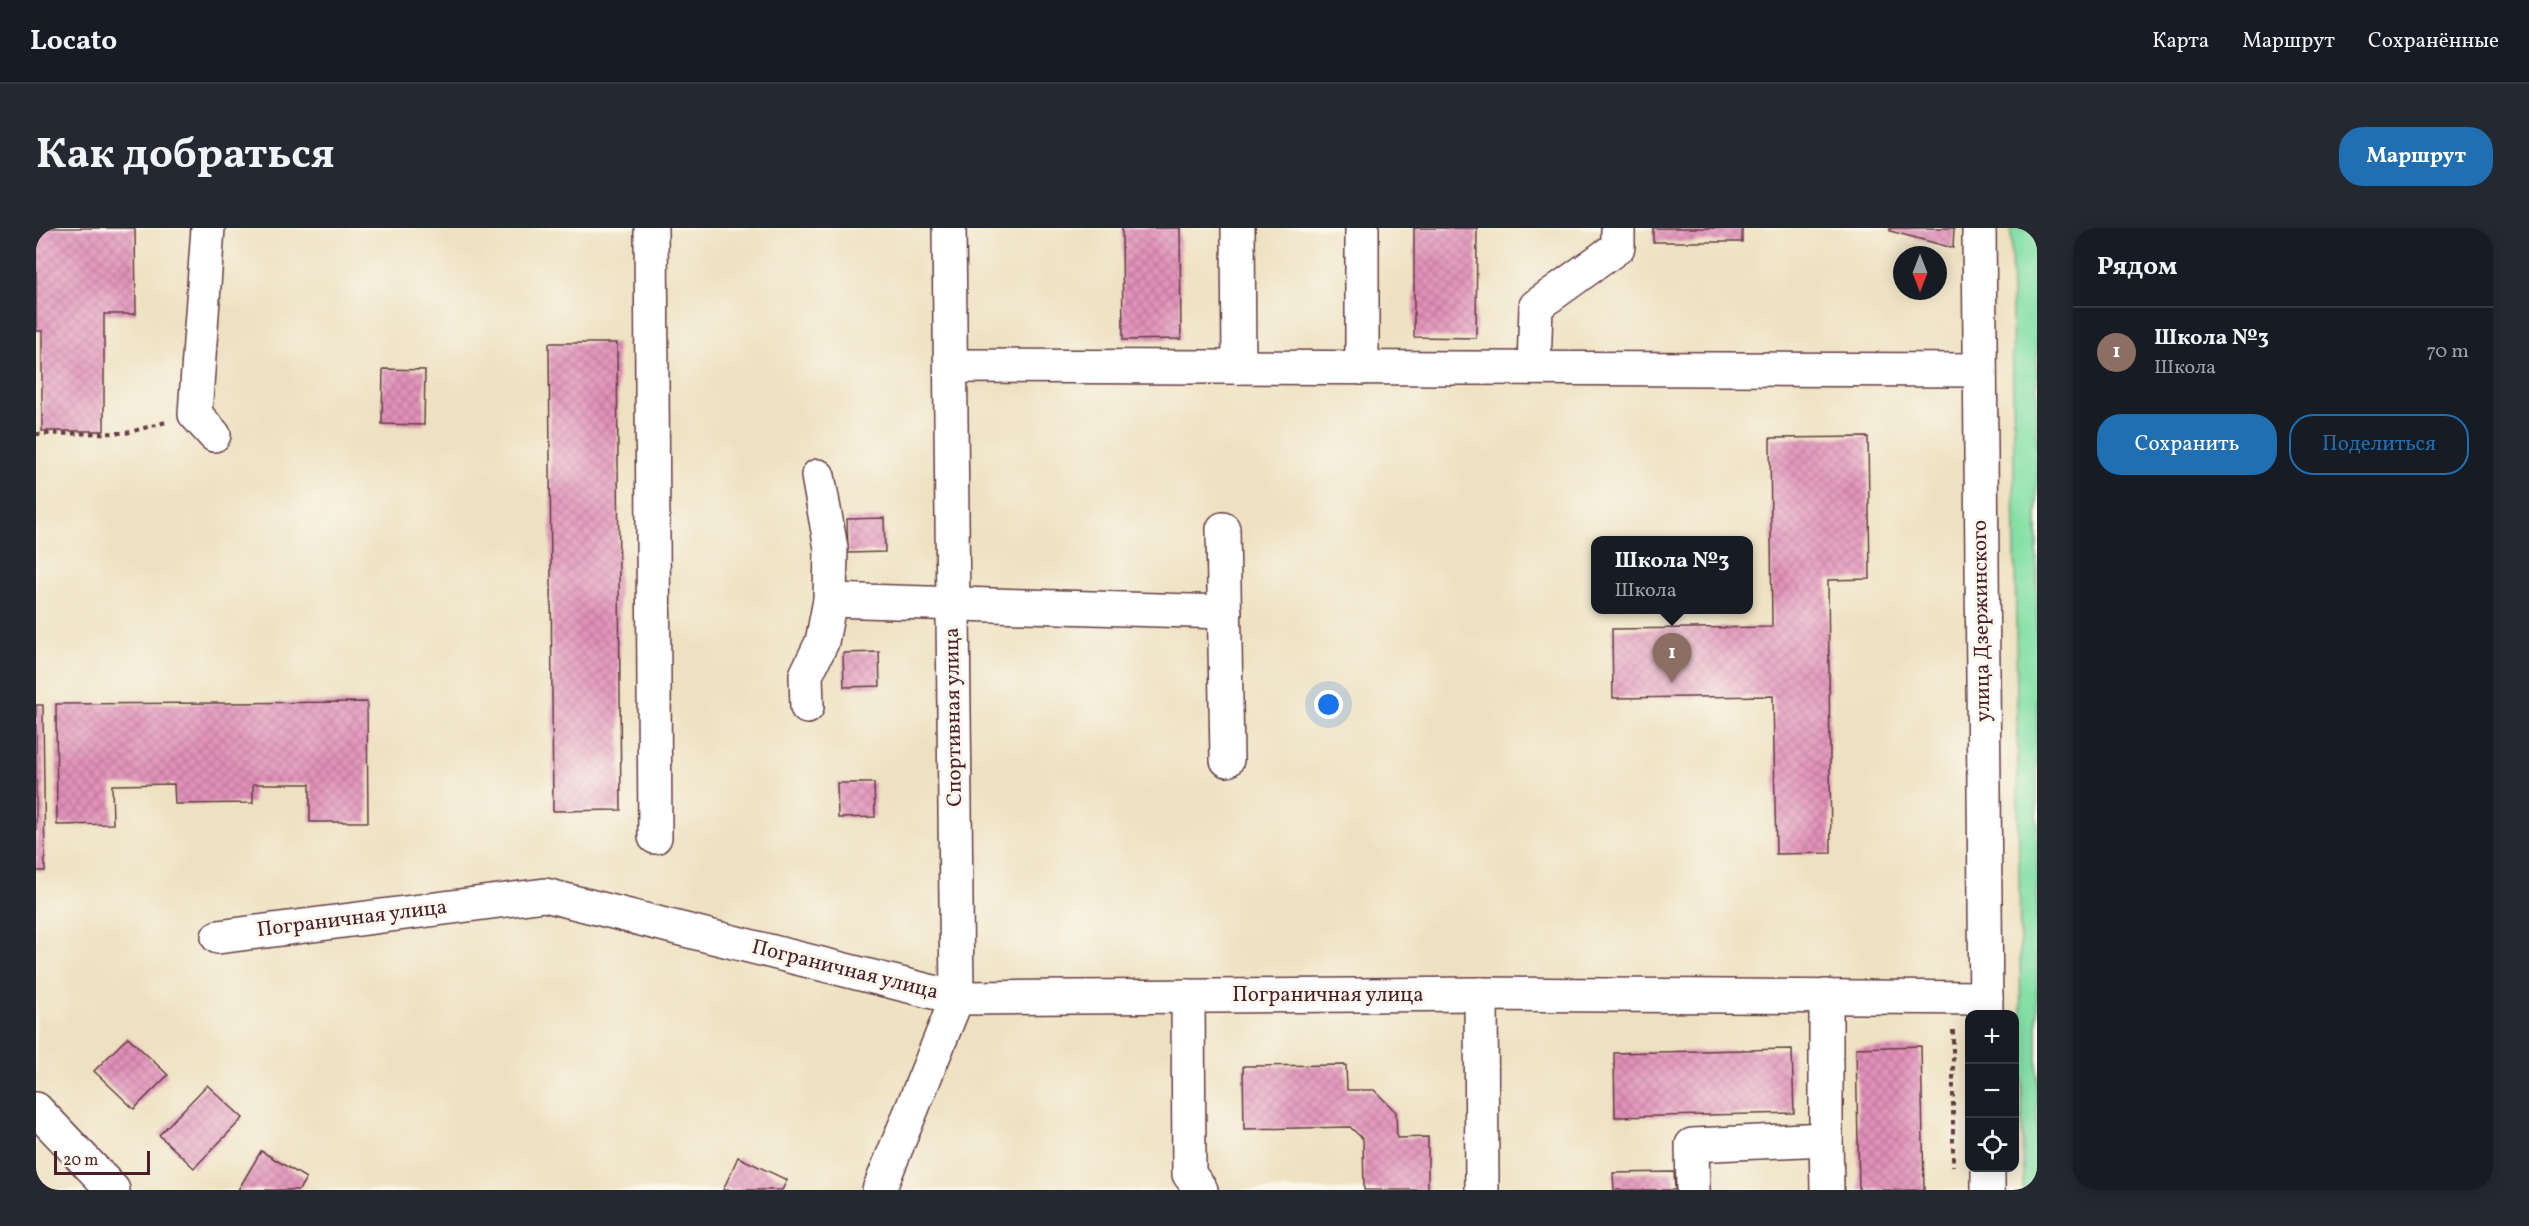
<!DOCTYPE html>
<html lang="ru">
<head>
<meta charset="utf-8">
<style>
  body { margin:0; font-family:Vollkorn,serif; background:#242831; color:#f1f3f6 }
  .controls { position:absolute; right:18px; bottom:18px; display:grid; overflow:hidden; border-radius:12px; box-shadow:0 3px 15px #0003 }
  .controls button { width:54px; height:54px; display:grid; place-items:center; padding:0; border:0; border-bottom:2px solid #363941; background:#171b24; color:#f1f3f6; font:30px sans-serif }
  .compass { position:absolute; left:1857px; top:18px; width:54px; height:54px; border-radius:50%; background:#171b24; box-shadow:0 3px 15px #0003; rotate:180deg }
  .scale { position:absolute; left:18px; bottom:15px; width:96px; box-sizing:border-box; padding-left:6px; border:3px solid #4a1f2b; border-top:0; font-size:16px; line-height:21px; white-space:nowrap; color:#4a1f2b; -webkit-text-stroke:4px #fbf7ec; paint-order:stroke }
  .you { position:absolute; left:1293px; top:477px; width:21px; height:21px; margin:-15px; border:4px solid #fff; border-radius:50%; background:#1a73e8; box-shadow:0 0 0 9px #1a73e833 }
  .badge { display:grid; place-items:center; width:39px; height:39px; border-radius:50%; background:#1f6fb2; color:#fff; font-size:20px; font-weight:700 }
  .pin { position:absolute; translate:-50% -50px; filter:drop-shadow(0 2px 3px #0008) }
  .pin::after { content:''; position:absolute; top:32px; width:21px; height:18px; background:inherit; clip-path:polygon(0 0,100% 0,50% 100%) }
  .popup { position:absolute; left:1555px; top:308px; width:162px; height:78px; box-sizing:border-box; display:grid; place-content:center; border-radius:12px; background:#171b24; filter:drop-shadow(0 2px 4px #0005); font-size:20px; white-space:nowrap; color:#9ea1a6 }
  .popup b { font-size:22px; color:#f1f3f6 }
  .popup::after { content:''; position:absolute; left:50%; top:100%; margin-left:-12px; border:12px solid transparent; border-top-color:#171b24 }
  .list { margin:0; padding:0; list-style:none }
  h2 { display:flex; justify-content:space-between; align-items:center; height:78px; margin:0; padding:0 24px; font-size:26px }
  h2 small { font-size:20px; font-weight:400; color:#9ea1a6 }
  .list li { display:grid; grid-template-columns:39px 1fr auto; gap:18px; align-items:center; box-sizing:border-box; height:90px; padding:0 24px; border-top:2px solid #363941 }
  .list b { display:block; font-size:22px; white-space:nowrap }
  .list p { margin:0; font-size:20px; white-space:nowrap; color:#9ea1a6 }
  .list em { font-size:20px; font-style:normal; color:#9ea1a6 }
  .actions { display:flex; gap:12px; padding:18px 24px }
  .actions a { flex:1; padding:14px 0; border:2px solid #1f6fb2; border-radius:24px; text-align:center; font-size:21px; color:#1f6fb2 }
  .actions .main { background:#1f6fb2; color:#fff }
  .icon { flex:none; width:33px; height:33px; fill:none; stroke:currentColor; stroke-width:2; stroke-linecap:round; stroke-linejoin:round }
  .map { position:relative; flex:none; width:2001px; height:962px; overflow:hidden; border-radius:24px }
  header { display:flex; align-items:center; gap:36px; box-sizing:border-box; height:84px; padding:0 30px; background:#171b24; border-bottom:2px solid #363941 }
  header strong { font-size:28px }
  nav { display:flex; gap:33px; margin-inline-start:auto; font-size:21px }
  .intro { display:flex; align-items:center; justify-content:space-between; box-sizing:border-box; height:144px; padding:0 36px }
  h1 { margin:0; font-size:42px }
  .button { padding:15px 27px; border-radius:24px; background:#1f6fb2; color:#fff; font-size:21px; font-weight:700 }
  main { display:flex; gap:36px; padding:0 36px }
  aside { flex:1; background:#171b24; border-radius:24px; box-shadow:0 3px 15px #0003 }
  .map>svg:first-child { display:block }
  .green { fill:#85e0a6; stroke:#688068; stroke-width:1.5 }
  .building { fill:url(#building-cross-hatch) }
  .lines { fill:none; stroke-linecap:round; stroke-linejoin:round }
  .minor-casing { stroke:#633c42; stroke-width:36 }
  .path { stroke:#633c42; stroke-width:4; stroke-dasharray:4.5 4.5; stroke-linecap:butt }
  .minor { stroke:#fff; stroke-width:33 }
  .labels { text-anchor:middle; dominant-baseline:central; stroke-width:6; stroke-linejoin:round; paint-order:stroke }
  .street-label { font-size:21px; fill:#4a1f2b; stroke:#fbf7ec }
</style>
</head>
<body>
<header>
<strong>Locato</strong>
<nav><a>Карта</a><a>Маршрут</a><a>Сохранённые</a></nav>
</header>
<div class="intro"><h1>Как добраться</h1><a class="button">Маршрут</a></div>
<main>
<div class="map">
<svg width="2001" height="962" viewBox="0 0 2001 962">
  <defs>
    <pattern id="building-cross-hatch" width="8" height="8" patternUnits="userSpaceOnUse" patternTransform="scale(1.5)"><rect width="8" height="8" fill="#e291ba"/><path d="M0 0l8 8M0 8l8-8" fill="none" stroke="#b97697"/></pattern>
  </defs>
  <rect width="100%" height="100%" fill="#fbf7ec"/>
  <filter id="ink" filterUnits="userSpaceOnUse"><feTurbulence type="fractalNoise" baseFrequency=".0167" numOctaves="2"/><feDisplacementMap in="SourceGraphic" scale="12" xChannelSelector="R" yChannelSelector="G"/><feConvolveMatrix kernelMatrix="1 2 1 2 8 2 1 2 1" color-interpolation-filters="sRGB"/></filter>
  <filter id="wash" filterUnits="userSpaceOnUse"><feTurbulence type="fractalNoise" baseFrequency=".008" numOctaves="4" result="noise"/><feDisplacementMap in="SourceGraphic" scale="24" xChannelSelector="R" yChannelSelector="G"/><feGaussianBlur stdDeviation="1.35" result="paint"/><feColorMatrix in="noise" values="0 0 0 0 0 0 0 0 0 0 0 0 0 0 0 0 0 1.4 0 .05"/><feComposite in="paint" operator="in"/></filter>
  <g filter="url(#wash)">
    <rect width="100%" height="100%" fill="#eee1c1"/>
    <!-- green -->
    <path class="green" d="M1975,0H2001V962H1987Z"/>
    <g id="blocks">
      <!-- building -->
      <g class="building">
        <path d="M0,0H99L100,86H68V203H6V103H0Z"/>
        <path d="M1086,0H1144L1145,111L1087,112Z"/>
        <path d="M1378,0H1441L1440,110L1378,109Z"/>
        <rect x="1617" y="0" width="89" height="14"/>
        <path d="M1854,0H1918L1917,20L1854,3Z"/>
        <path d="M513,115H581L585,582L517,583Z"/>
        <path d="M347,141L389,142L388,197L346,196Z"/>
        <path d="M1832,209L1834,351L1792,352L1795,625L1740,626L1737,468L1577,470L1576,401L1736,399L1734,210Z"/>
        <path d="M848,290L849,324L812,325L811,291Z"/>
        <path d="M843,424L844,458L808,459L807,425Z"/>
        <path d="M331,474L332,594H274V556H217V575L139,576L138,556L76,557L77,596L21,597L20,476Z"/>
        <path d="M0,477H7L9,643H0Z"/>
        <path d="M801,555H838L839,589L802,590Z"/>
        <path d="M92,809L132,847L98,881L58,843Z"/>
        <path d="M1885,818L1888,962H1823L1820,820Z"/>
        <path d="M1756,821L1758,885L1579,889L1578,825Z"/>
        <path d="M1310,837L1311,862H1338L1360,884L1361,910L1392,909V962H1328L1327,911L1314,899L1208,901L1207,838Z"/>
        <path d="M171,857L207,890L158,940L123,907Z"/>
        <path d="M225,923L270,950L263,962H202Z"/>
        <path d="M702,929L751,952L746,962H687Z"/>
        <path d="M1638,944L1639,962H1578L1577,945Z"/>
      </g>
    </g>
  </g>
  <g filter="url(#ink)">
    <use href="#blocks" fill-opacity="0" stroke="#633c42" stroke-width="1.5"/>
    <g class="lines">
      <!-- minor casing -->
      <g class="minor-casing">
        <g id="minor">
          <path d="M172,0L159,186L178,207"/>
          <path d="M615,0L619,609"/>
          <path d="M1202,0L1203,139"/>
          <path d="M1326,0V140"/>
          <path d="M1943,0L1950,786"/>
          <path d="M915,138L1944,142"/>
          <path d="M1498,140L1500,78L1582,19V0"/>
          <path d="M1187,301L1191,532"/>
          <path d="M794,372L1189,384"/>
          <path d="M771,479L770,447L786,414L794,372L795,320L782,248"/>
          <path d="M182,709L509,667L921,770L1445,766L1950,770"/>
          <path d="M1445,766L1446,962"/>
          <path d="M1152,768L1153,946L1165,962"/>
          <path d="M0,881L77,962"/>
          <path d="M1790,911L1791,962"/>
          <path d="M1952,940V962"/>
          <path d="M843,962L921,770L913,0"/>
          <path d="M1657,962L1656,917L1790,911V768"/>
        </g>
      </g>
      <!-- path -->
      <g class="path">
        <path d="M0,206L90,205L130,194"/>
        <path d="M1917,802V938"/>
      </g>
      <!-- minor -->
      <use href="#minor" class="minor"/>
    </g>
  </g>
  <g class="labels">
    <!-- street labels -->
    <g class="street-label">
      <text transform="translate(1946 393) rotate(-91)">улица Дзержинского</text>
      <text transform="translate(918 489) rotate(-91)">Спортивная улица</text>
      <text transform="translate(316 691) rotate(-7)">Пограничная улица</text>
      <text transform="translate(809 742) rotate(14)">Пограничная улица</text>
      <text x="1292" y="767">Пограничная улица</text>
    </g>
  </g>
</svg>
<div class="controls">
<button>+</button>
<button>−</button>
<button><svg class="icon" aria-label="locate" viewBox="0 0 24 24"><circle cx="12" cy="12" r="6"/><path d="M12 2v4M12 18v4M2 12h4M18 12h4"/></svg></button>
</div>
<svg class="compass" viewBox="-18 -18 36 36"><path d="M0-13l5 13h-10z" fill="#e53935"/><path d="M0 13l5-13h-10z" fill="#9ea1a6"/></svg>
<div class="scale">20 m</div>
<div class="you"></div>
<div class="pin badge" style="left:1636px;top:455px;background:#8d6e63">1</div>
<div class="popup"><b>Школа №3</b>Школа</div>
</div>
<aside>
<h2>Рядом<small></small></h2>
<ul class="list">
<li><span class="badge" style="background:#8d6e63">1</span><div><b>Школа №3</b><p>Школа</p></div><em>70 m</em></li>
</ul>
<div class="actions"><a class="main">Сохранить</a><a>Поделиться</a></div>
</aside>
</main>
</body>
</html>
